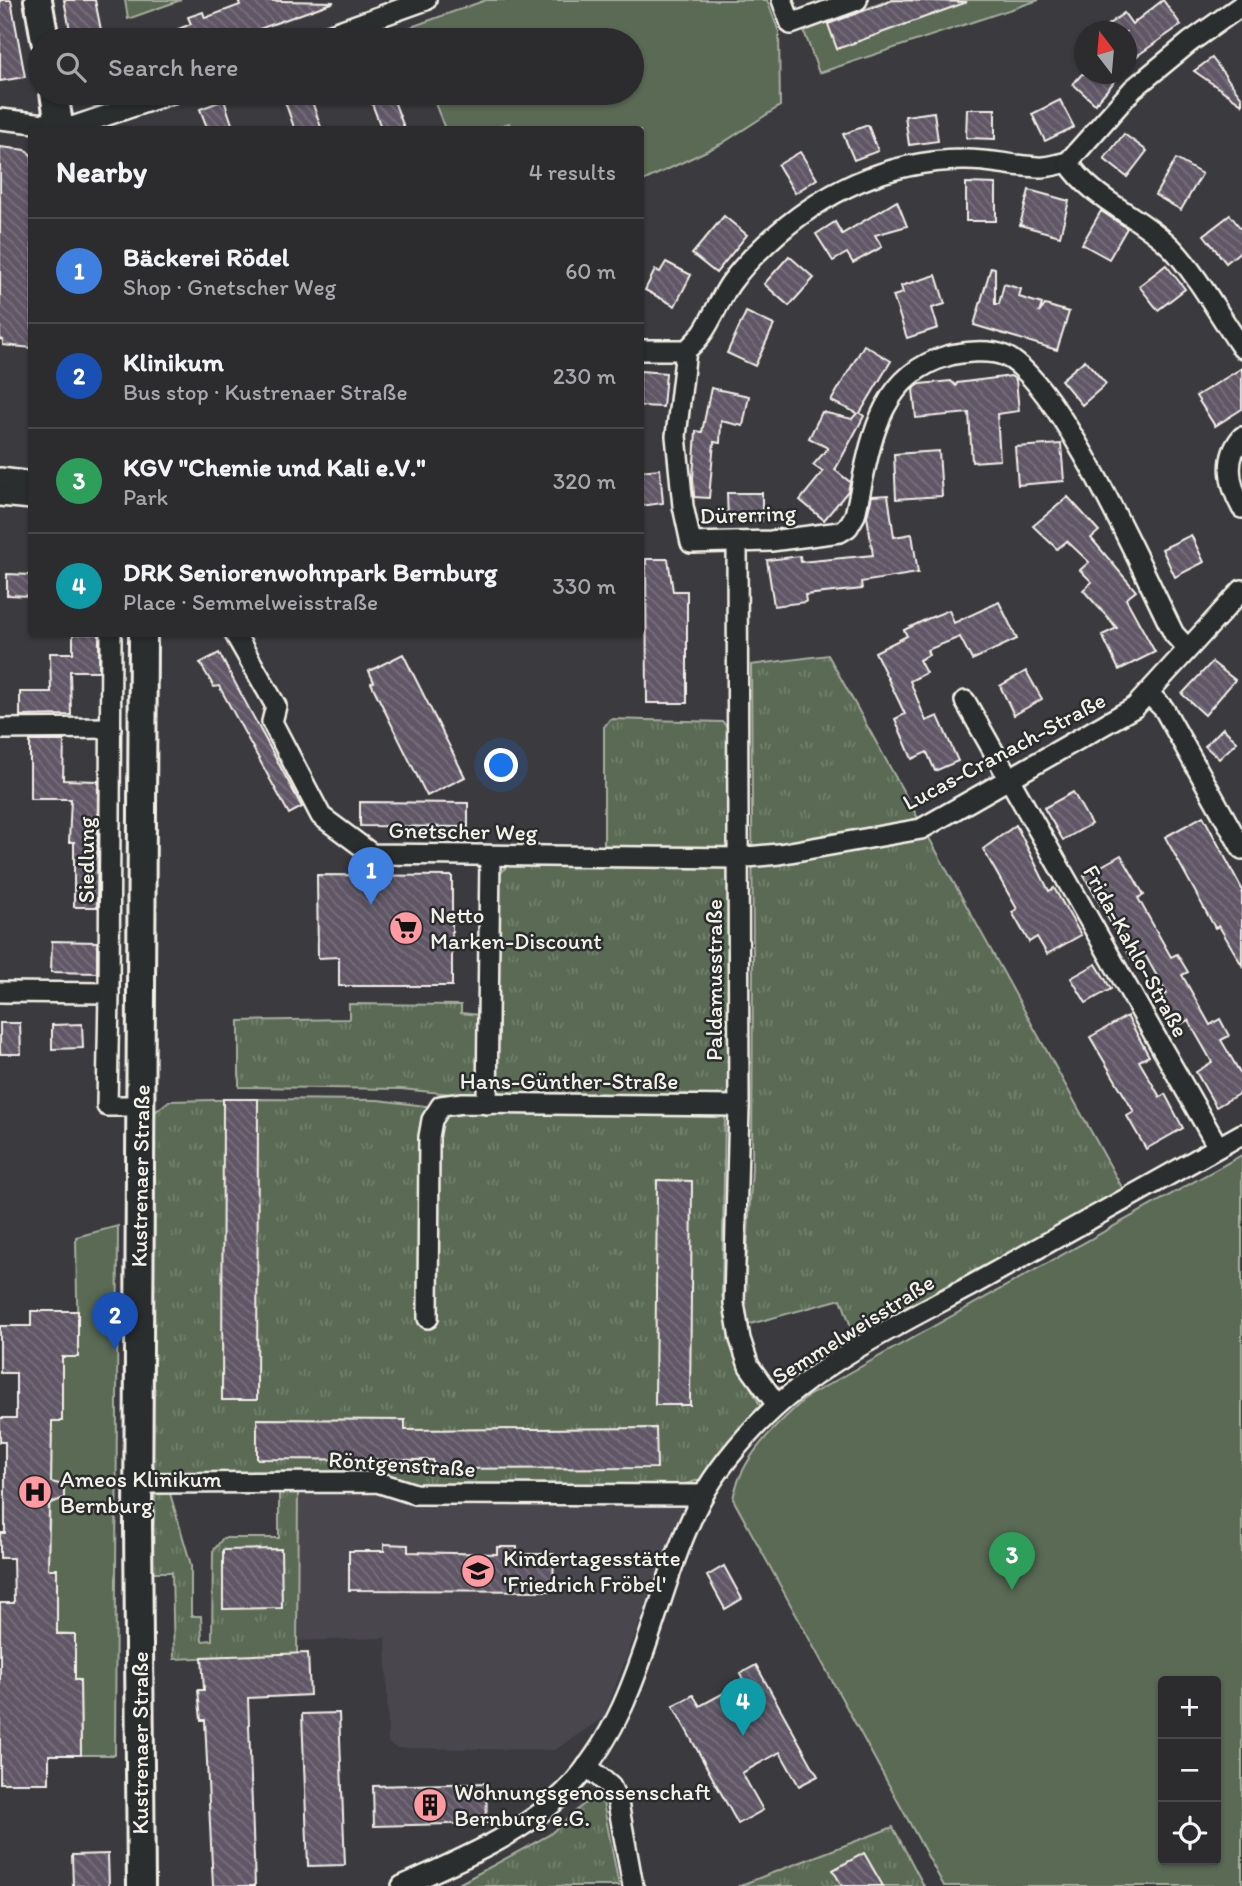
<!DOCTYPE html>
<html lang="en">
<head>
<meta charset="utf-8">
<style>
  body { margin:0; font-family:Itim,sans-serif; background:#38383b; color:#f1f3f6 }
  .controls { position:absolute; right:21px; bottom:21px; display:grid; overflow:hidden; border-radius:7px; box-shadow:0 2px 5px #0004 }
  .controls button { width:63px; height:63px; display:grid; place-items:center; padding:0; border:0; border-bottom:2px solid #48484b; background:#2c2c2f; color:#f1f3f6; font:35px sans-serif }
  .compass { position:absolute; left:1074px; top:21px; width:63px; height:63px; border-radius:50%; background:#2c2c2f; box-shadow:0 2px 5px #0004; rotate:344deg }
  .you { position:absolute; left:502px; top:766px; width:24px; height:24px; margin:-18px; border:5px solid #fff; border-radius:50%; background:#1a73e8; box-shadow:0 0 0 10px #1a73e833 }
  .badge { display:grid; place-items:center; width:46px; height:46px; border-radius:50%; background:#ff9aa2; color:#fff; font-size:23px; font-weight:700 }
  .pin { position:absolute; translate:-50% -58px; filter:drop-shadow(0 2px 4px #0008) }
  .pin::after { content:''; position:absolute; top:37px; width:24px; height:21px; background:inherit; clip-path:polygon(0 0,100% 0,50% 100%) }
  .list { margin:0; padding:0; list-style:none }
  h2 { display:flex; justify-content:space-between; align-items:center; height:91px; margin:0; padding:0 28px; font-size:30px }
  h2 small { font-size:23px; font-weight:400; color:#a6a7aa }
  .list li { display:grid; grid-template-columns:46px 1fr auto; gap:21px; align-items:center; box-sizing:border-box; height:105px; padding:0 28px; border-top:2px solid #48484b }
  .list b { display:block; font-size:26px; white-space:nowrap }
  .list p { margin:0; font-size:23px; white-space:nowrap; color:#a6a7aa }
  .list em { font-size:23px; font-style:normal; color:#a6a7aa }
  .icon { flex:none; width:38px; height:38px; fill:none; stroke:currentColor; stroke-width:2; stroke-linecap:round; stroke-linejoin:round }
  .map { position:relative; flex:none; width:1242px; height:1886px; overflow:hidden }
  .search { position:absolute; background:#2c2c2f; box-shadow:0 2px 5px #0004; left:28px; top:28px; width:616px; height:77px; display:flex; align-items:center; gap:18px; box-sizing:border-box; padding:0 24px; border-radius:38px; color:#a6a7aa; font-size:26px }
  .panel { position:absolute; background:#2c2c2f; box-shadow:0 2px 5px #0004; left:28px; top:126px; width:616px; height:511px; border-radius:7px }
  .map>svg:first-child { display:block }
  .built { fill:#48464e }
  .grass { fill:url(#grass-tufts); stroke:#a7ae9e; stroke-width:2 }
  .green { fill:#5a6b55; stroke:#a7ae9e; stroke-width:2; fill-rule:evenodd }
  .building { fill:url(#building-back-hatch); stroke:#f4f1e8; stroke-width:2 }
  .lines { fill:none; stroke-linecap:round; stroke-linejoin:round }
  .street-casing { stroke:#f4f1e8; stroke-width:24 }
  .secondary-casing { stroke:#f4f1e8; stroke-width:32 }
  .street { stroke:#2a2d2e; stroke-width:19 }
  .secondary { stroke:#2a2d2e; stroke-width:26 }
  .labels { text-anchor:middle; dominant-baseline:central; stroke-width:5; stroke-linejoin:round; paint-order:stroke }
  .street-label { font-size:23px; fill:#f4f1e8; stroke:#2a2d2e }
  .poi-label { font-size:23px; fill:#f4f1e8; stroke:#2a2d2e; text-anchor:start }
</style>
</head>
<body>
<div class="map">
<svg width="1242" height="1886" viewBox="0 0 1242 1886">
  <defs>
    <pattern id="grass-tufts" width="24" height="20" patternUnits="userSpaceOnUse" patternTransform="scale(1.75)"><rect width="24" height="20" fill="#5a6b55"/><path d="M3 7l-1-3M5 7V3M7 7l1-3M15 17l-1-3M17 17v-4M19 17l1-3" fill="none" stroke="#72816d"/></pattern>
    <pattern id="building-back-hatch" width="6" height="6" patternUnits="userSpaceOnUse" patternTransform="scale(1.75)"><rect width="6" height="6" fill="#605766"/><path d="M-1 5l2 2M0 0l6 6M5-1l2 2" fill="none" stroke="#77707c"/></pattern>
  </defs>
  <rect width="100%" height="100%" fill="#3a3a3f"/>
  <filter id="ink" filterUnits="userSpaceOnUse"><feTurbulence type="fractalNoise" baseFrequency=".0143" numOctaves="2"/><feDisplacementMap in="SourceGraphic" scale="14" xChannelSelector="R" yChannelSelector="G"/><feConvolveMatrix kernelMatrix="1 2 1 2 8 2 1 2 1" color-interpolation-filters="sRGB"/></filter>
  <g filter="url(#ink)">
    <!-- built -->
    <path class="built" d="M298,1487L684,1505L604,1717L555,1750L396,1748L388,1743L386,1638L297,1641Z"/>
    <!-- grass -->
    <g class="grass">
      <path d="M828,655L1124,1191L854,1335L841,1299L747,1325L744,1299L752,1168L753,955L751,665Z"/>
      <path d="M610,719L723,722L728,729L730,835L728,845L722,851H604V727Z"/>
      <path d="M725,864L730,872L731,1097L502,1094L497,1089L496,1078V886L499,875L508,865Z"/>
      <path d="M349,1004L461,1005V1013L479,1015L478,1092L472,1096L401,1089L239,1087V1021L349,1019Z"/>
      <path d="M258,1099L378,1100L457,1110L725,1114L722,1295L736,1359L761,1407L699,1480L675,1487L429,1490L160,1475L153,1465L155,1112L169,1101Z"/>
      <path d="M279,1486L298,1487L297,1654L174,1659L172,1572H152L155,1492L169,1490L191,1565V1616H201L202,1641L212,1640L213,1551L223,1538H279Z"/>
      <path d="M594,1795L602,1797L619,1886H455L549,1835Z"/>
      <path d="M893,1827L924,1886H738Z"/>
    </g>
    <!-- green -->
    <g class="green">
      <path d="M125,0H181L128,19Z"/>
      <path d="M486,0H767L779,32L780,106L721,144L641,182L640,130H512L509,123L492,129H445L431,93H632V40H413L408,28Z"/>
      <path d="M890,0H1039L819,73L804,31Z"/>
      <path d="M1242,1155V1886H944L733,1499C741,1456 777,1424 808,1396ZM1216,1681V1860H1163V1681Z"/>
      <path d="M118,1226L115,1755H81L80,1680L75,1679V1634L57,1633V1570L48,1569L52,1421L62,1420V1357H78L76,1237Z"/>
    </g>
    <!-- building -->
    <g class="building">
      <path d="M0,0H11L25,77L0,81Z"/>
      <path d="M64,0H95L103,40H72Z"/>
      <path d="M238,0L334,2L229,40H151L191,24L188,17L203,12L205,18L240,5Z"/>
      <path d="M893,0L967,2L837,49L828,24Z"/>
      <path d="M1163,0L1181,25L1134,58L1126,48V32H1098L1124,13L1132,24Z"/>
      <path d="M1212,58L1242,98V104L1194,71Z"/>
      <path d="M1082,74H1121L1095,104L1073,84Z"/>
      <path d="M282,93H309L322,130H295Z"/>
      <path d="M368,93H391L405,130H382Z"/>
      <path d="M224,100L234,130H208L200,109Z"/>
      <path d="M1060,100L1074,127L1045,141L1032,114Z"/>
      <path d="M967,109H995V139L966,138Z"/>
      <path d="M934,112L938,141L909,145L905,116Z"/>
      <path d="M868,125L878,151L854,160L843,134Z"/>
      <path d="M1124,134L1147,151L1127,177L1104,159Z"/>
      <path d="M0,147L26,150L32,156V348L3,345V340L0,339Z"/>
      <path d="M800,152L817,179L795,193L778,165Z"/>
      <path d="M1176,159L1202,174L1181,210L1155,195Z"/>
      <path d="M966,183L996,184V221H966Z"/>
      <path d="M1029,190L1069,201L1060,236L1020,225Z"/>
      <path d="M897,201L907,226L875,235L882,247L853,263L847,253L833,261L816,234L835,222L842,234Z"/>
      <path d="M1101,211L1127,228L1109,259L1082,244Z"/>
      <path d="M1230,215L1242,230V250L1226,263L1204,235Z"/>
      <path d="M724,216L747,235L716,273L692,254Z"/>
      <path d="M789,256L814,278L789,306L764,284Z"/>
      <path d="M666,262L691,275L675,306L645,290L655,270L660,272Z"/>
      <path d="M1166,265L1185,289L1158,310L1139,286Z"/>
      <path d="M991,267L995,268V304H999L1004,284L1021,289L1019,297L1042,304L1039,313L1045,305L1069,312L1057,350L974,325Z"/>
      <path d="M936,275L945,304L932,308L938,328L907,338L893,296L903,293L901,286Z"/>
      <path d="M746,312L774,325L755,366L727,353Z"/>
      <path d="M864,345L891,361L860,413L864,416L835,470L850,482L848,491L824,520L800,500L823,472L813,465L828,448L809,438L822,412L852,419L857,413L831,401Z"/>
      <path d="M1085,360L1106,384L1082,405L1061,380Z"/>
      <path d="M1242,368V409L1215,426L1196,396Z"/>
      <path d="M640,371L666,373L663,407L640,406Z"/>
      <path d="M1011,376L1016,380L1019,411L997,414L1000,460L972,462L969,413L916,418L913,389L920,384L951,381L956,386L957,383Z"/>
      <path d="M711,388L749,396L743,426L721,421L720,443L714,442L709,498L694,497L693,478L696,431L702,432Z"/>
      <path d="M1061,444L1064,481L1018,485L1015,447Z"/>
      <path d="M939,451L942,496L896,499L894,454Z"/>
      <path d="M660,469L663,503L640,506V471Z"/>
      <path d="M727,493H762V521L728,520Z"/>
      <path d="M888,495L894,537L912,534L918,573L861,582L862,589L805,595L806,602L774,606L767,560L800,556L801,562L873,555L867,516L872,496Z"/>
      <path d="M1068,497L1099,531L1091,538L1136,591L1126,599L1155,652L1119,670L1102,635L1117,628L1083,590L1092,582L1080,570L1089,562L1067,541L1057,549L1033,526Z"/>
      <path d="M1191,535L1204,562L1175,577L1162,549Z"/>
      <path d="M646,559H668L673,591H687V703H647Z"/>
      <path d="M7,574L32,575V596L7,595Z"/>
      <path d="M999,602L1017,639L972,660L960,637L927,650L929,655L919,660L926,673L910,681L926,721L938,716L958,761L935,771L927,752L912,759L895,719L905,714L875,652L907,636L904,630L927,619L949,610L954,623Z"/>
      <path d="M73,634H99V671H70L71,715L20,716V692H51L50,653H73Z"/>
      <path d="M219,653L302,807L289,814L219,686L214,687L200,663Z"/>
      <path d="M403,654L465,777L427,796L371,683L374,682L369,671Z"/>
      <path d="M1212,662L1235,680L1205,715L1182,694Z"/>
      <path d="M1026,671L1042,699L1014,715L1000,686Z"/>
      <path d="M1223,728L1237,742L1219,759L1205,746Z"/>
      <path d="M30,741H64L63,780L98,781L97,907H74V842H69L71,799H30Z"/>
      <path d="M1073,792L1091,824L1063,840L1044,808Z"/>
      <path d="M360,802L468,803V827L360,826Z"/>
      <path d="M1203,816L1242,889V965L1219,926L1215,928L1165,837Z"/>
      <path d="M1016,825L1049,891L1054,888L1081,935L1047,954L1037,937L1029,942L1012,912L1017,909L983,849Z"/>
      <path d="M1121,855L1144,895L1138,898L1171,957L1177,954L1188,972L1182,975L1210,1025L1220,1019L1229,1036L1221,1040L1242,1076V1092L1216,1107L1196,1072L1212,1062L1188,1020L1175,1027L1159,999L1167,994L1145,955L1133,962L1084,876Z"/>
      <path d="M317,875L452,876V986H339V957L318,958Z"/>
      <path d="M52,941L97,942V973L51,972Z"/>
      <path d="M1096,964L1111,989L1086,1003L1071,978Z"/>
      <path d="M1127,1016L1149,1056L1139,1061L1160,1097L1165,1094L1183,1128L1146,1149L1127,1116L1134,1112L1090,1037Z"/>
      <path d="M0,1023H20L21,1054H0Z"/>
      <path d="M82,1024L83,1048L52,1049V1025Z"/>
      <path d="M223,1099H258L257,1400H222Z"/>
      <path d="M657,1180L692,1181L690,1405H655Z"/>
      <path d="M31,1311H78V1357H62V1421H52L51,1482L64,1485V1498L49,1504L48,1569H57V1634H75V1680H80L81,1755H49V1783H0V1603H14L13,1558H0V1533H5V1442H0V1418H16V1373H0V1326H31Z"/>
      <path d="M257,1419L405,1420V1430L656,1428L657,1468L433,1469V1460L257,1459Z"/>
      <path d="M384,1544L408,1545V1552L497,1554V1547H517V1554H554L553,1591L349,1590V1551H384Z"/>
      <path d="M281,1549L282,1608L223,1609V1550Z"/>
      <path d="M724,1566L742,1599L725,1609L707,1576Z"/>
      <path d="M308,1653L310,1695L248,1698L255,1886H213L205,1720H201L198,1690H204L202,1657Z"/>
      <path d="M756,1665L818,1776L799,1786L780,1752L742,1773L763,1810L738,1824L673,1706L693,1695L700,1706L744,1682L740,1674Z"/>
      <path d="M339,1713L345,1865L308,1866L302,1714Z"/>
      <path d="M486,1783L487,1823L374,1826L373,1786Z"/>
      <path d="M864,1853L883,1886H842L833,1870Z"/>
      <path d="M108,1854L109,1886H73L72,1855Z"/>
    </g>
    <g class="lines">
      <!-- street casing -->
      <g class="street-casing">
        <g id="street">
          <path d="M782,0L791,24L857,0"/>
          <path d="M314,40L426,0"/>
          <path d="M0,119L72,127L173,93"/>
          <path d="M1068,162C1058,164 1047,168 1037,167C1012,166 987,159 962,160C886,161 820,193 766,244C753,256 740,270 730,284C715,306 708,334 686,350L676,436L683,506L691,543L771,541L840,532L848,527L855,515C870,452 874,377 947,356C961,352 990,349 1005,356C1060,381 1144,574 1174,634L1187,648"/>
          <path d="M1068,162C1092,200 1139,215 1171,247C1197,274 1220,317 1242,348"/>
          <path d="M1068,162L1133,89L1190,42L1242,5"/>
          <path d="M640,350H686"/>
          <path d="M1242,437C1224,458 1229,485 1242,508"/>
          <path d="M0,478L32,482"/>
          <path d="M0,496L32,499"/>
          <path d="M737,543L739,1106L734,1303L740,1339L749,1366L777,1405"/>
          <path d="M235,634L276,706L272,722L321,816L372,854L737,858L779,854L921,829L1135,707L1242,590"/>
          <path d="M1149,694L1164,709L1242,849"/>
          <path d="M965,701L1218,1147"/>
          <path d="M0,729L111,728"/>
          <path d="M0,992L109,993L107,1106H141"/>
          <path d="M109,993L111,634"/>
          <path d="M487,1104L490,856"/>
          <path d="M428,1318L429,1137L432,1120L441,1106L463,1103L739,1106"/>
          <path d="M138,1483L377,1482L415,1494L703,1495"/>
          <path d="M587,1766L611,1787L618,1803L633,1886"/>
          <path d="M402,1886C459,1860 520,1836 565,1792C642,1714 650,1605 695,1511C710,1479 733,1450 757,1425C816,1363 900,1324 974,1284C1063,1234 1152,1184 1242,1134"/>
        </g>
      </g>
      <!-- secondary casing -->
      <g class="secondary-casing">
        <g id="secondary">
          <path d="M38,0L45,40"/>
          <path d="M54,93L60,130"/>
          <path d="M141,1886L138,1525L143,634"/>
        </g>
      </g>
      <!-- street -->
      <use href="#street" class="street"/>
      <!-- secondary -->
      <use href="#secondary" class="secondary"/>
    </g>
  </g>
  <!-- icons -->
  <defs>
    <g id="supermarket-disc" transform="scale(1.75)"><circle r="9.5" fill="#ff9aa2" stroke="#2a2d2e"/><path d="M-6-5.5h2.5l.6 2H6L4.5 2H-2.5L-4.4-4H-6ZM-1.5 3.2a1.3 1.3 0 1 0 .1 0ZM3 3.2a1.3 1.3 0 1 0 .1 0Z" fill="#111"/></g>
    <g id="hospital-disc" transform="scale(1.75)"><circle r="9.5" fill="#ff9aa2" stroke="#2a2d2e"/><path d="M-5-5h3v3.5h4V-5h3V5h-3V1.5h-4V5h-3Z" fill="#111"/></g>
    <g id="school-disc" transform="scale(1.75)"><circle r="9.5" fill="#ff9aa2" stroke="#2a2d2e"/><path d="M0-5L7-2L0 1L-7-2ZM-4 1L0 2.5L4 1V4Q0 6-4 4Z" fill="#111"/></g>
    <g id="building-disc" transform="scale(1.75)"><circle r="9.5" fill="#ff9aa2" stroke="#2a2d2e"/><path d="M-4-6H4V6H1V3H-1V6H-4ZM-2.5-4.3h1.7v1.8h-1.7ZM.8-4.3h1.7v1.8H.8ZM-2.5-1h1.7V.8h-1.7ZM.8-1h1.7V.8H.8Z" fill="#111"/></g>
  </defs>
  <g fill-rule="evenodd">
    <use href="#supermarket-disc" x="406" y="928"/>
    <use href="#hospital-disc" x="35" y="1492"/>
    <use href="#school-disc" x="478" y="1571"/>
    <use href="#building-disc" x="430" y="1805"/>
  </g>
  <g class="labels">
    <!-- street labels -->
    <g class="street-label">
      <text transform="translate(748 514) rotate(-2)">Dürerring</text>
      <text transform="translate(1004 751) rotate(-28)">Lucas-Cranach-Straße</text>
      <text transform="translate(463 831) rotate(1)">Gnetscher Weg</text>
      <text transform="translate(86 860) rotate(-90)">Siedlung</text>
      <text transform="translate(1136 951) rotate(61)">Frida-Kahlo-Straße</text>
      <text transform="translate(714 980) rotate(-90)">Paldamusstraße</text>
      <text x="569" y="1081">Hans-Günther-Straße</text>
      <text transform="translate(140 1176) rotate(-89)">Kustrenaer Straße</text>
      <text transform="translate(853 1329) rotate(-32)">Semmelweisstraße</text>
      <text transform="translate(402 1464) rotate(4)">Röntgenstraße</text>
      <text transform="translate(140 1743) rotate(-90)">Kustrenaer Straße</text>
    </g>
    <!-- poi labels -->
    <g class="poi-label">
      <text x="430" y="915">Netto<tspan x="430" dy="26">Marken-Discount</tspan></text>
      <text x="60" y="1479">Ameos Klinikum<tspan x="60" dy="26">Bernburg</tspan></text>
      <text x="503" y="1558">Kindertagesstätte<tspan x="503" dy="26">'Friedrich Fröbel'</tspan></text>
      <text x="454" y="1792">Wohnungsgenossenschaft<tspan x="454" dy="26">Bernburg e.G.</tspan></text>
    </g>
  </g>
</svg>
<div class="controls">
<button>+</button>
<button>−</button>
<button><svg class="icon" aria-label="locate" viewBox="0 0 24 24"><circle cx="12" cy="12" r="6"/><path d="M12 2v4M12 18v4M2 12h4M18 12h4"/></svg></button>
</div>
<svg class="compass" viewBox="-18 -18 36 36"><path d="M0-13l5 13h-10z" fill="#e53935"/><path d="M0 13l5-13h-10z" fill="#a6a7aa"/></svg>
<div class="you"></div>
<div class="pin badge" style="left:371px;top:905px;background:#3f7fe0">1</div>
<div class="pin badge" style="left:115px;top:1350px;background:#1a4fb4">2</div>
<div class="pin badge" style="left:1012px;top:1590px;background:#2e9e5b">3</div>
<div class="pin badge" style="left:743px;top:1736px;background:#0f9aa8">4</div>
<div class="search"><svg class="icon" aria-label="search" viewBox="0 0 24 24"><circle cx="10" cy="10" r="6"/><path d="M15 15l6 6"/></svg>Search here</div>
<section class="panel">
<h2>Nearby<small>4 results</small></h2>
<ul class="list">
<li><span class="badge" style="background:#3f7fe0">1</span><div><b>Bäckerei Rödel</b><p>Shop · Gnetscher Weg</p></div><em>60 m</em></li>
<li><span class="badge" style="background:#1a4fb4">2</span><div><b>Klinikum</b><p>Bus stop · Kustrenaer Straße</p></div><em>230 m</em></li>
<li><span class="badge" style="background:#2e9e5b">3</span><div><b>KGV &quot;Chemie und Kali e.V.&quot;</b><p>Park</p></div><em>320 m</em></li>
<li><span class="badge" style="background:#0f9aa8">4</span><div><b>DRK Seniorenwohnpark Bernburg</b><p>Place · Semmelweisstraße</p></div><em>330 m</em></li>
</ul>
</section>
</div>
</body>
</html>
